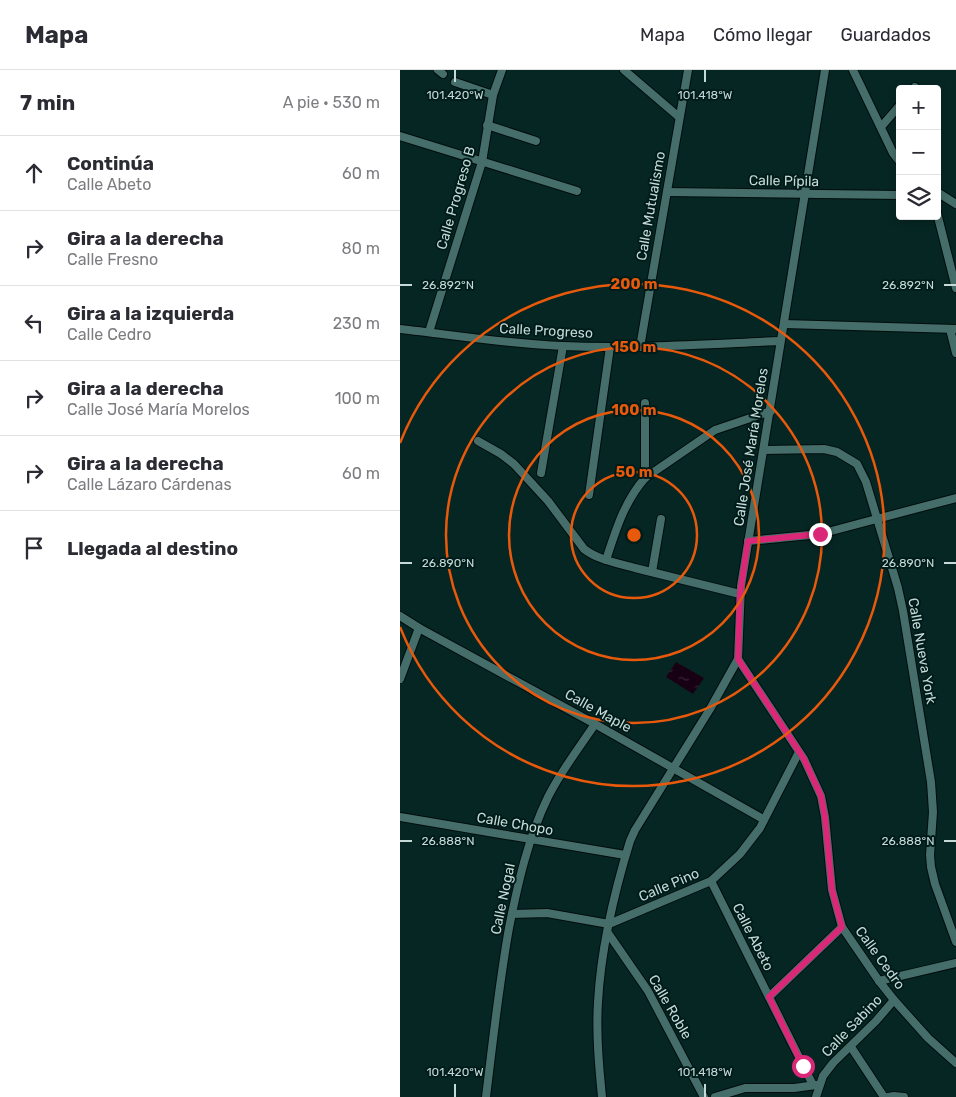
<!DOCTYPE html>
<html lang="es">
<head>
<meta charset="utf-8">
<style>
  body { margin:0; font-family:Rubik,sans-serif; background:#f7f7f7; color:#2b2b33 }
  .controls { position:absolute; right:15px; top:15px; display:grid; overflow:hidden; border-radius:5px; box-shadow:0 2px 8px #0003 }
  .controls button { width:45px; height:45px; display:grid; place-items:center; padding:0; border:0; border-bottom:1px solid #e1e1e2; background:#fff; color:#2b2b33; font:25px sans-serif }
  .stop { position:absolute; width:15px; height:15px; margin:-11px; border:4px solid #db2777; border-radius:50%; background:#fff }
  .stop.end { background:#db2777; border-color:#fff; box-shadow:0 1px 5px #0008 }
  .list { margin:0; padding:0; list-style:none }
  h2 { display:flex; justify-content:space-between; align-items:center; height:65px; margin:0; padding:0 20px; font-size:21px }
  h2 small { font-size:16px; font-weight:400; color:#7c7c81 }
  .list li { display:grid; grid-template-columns:32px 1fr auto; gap:15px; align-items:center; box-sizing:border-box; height:75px; padding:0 20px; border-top:1px solid #e1e1e2 }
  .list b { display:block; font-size:19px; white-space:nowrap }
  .list p { margin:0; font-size:16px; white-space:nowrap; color:#7c7c81 }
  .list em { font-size:16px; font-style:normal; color:#7c7c81 }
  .icon { flex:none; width:28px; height:28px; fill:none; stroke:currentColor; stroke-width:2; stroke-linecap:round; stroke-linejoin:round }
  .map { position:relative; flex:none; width:556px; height:1027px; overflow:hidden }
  header { display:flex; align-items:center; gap:30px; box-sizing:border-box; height:70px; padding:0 25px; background:#fff; border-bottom:1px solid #e1e1e2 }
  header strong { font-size:24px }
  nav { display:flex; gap:28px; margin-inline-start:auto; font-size:18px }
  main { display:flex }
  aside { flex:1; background:#fff }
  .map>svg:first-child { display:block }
  .water { fill:url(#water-ripples) }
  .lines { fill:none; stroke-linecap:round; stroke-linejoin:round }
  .minor-casing { stroke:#000d0c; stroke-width:10 }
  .minor { stroke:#456d69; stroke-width:8 }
  .route { stroke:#db2777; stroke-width:6 }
  .ticks { fill:none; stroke:#c5dad7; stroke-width:2 }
  .ring { fill:none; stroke:#e8590c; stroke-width:2.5 }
  .labels { text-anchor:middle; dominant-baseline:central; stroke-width:4; stroke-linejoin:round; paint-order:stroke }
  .street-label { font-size:14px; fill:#c5dad7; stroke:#001c1a }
  .ticks-label { font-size:12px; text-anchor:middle; fill:#c5dad7; stroke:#001c1a; stroke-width:4; stroke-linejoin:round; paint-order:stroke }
  .centre { fill:#e8590c; stroke:#001c1a; stroke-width:2.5 }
  .ring-label { font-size:15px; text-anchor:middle; font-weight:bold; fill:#e8590c; stroke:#001c1a; stroke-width:4; stroke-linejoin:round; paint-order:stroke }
</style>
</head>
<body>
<header>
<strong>Mapa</strong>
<nav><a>Mapa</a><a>Cómo llegar</a><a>Guardados</a></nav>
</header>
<main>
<aside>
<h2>7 min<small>A pie · 530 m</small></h2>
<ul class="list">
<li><svg class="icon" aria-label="ahead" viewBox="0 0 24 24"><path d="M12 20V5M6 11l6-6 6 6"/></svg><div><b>Continúa</b><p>Calle Abeto</p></div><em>60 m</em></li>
<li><svg class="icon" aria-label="right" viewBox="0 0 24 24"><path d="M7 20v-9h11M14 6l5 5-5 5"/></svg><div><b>Gira a la derecha</b><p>Calle Fresno</p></div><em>80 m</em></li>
<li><svg class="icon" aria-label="left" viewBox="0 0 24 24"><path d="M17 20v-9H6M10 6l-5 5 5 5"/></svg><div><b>Gira a la izquierda</b><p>Calle Cedro</p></div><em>230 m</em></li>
<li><svg class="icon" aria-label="right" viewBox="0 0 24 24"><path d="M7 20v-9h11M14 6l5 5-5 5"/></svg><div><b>Gira a la derecha</b><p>Calle José María Morelos</p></div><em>100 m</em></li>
<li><svg class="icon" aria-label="right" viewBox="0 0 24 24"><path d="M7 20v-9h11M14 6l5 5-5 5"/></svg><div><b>Gira a la derecha</b><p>Calle Lázaro Cárdenas</p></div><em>60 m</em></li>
<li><svg class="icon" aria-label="arrive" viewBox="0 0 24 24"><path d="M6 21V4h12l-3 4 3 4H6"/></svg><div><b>Llegada al destino</b></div></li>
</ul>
</aside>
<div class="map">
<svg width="556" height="1027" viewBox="0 0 556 1027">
  <defs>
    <pattern id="water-ripples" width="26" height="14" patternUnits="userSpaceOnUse" patternTransform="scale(1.25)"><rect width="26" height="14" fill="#180014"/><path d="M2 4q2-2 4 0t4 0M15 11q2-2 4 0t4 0" fill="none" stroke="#382535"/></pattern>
  </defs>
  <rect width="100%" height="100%" fill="#062623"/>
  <!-- water -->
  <path class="water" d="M276,592L304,608L293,624L266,607Z"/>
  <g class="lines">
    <!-- minor casing -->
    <g class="minor-casing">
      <g id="minor">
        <path d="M38,0L43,4"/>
        <path d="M224,0L279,47"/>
        <path d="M453,0L493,83L500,92"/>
        <path d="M55,12L93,25"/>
        <path d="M514,19L515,17"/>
        <path d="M87,55L136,71"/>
        <path d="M481,57L500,35"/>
        <path d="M0,66L177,121"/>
        <path d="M267,122L500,125"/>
        <path d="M537,122L556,134"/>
        <path d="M537,143L556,218"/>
        <path d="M384,254L556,259"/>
        <path d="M0,259C54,265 108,274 163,276C236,279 308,274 380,271"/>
        <path d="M550,259L556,283"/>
        <path d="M29,262L82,92L93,25L102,0"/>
        <path d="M240,277L288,0"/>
        <path d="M245,333V408"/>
        <path d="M78,371L101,384L114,394L148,431L184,479C198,490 218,493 235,498C270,507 305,515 340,524"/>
        <path d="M364,380L424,379L437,382L457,394L466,412L498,518L503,541L531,712L533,742L530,785L531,797L535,814L556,872"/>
        <path d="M141,403L163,276"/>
        <path d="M189,425L210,277"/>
        <path d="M348,471L420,464L556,428"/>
        <path d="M206,490C216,460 224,432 245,408L315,360L371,341"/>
        <path d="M252,502L261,449"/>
        <path d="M0,546L19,558L195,654L363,749"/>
        <path d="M338,589L404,689L421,726L425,747L432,820L442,857L479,911L494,930L528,968L556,993"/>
        <path d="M0,609L19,558"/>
        <path d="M0,747L225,785"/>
        <path d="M311,811L413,1015"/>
        <path d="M112,844L147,843L209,854L311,811L340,784L360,758L399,682"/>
        <path d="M208,863L248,921L304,1027"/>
        <path d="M479,911L556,893"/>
        <path d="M369,927L442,857"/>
        <path d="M451,977L484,1027"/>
        <path d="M86,1027C93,970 99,914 109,858C118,813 128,768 148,727C161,701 179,678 195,654"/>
        <path d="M202,1027C199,996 196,964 198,932C201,878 214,823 230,771L235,760L310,639L338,589L341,516L425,0"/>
        <path d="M315,1027L345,1018H394L416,1015"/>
        <path d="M416,1027L423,1006L433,993L476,951L494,930"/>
        <path d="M488,1027L494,1026L504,1027"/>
      </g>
    </g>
    <!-- minor -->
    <use href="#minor" class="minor"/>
  </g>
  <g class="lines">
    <!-- route -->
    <path class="route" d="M403,996L369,927L442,857L432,820L425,747L421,726L404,689L338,589L340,524L348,471L420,464"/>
  </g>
  <!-- ticks -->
  <path class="ticks" d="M55,0V12M305,0V12M0,215H12M544,215H556M0,493H12M544,493H556M0,771H12M544,771H556M55,1014V1027M305,1014V1027"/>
  <!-- distance rings -->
  <g class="ring">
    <circle cx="234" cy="465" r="63"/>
    <circle cx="234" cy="465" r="125"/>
    <circle cx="234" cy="465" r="188"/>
    <path d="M0 373A251 251 0 1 1 0 557"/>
  </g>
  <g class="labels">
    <!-- street labels -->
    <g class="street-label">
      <text transform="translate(384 111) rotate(1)">Calle Pípila</text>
      <text transform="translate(56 128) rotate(-74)">Calle Progreso B</text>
      <text transform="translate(251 136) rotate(-80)">Calle Mutualismo</text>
      <text transform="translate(146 261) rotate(3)">Calle Progreso</text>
      <text transform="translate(351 377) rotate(-81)">Calle José María Morelos</text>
      <text transform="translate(522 581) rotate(80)">Calle Nueva York</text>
      <text transform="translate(198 641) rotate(29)">Calle Maple</text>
      <text transform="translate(115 754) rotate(10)">Calle Chopo</text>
      <text transform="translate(269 815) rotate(-23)">Calle Pino</text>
      <text transform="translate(103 829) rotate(-78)">Calle Nogal</text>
      <text transform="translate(353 867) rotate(63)">Calle Abeto</text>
      <text transform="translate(480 888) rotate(54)">Calle Cedro</text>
      <text transform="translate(270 937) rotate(60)">Calle Roble</text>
      <text transform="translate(452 956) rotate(-46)">Calle Sabino</text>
    </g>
  </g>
  <g class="ticks-label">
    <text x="55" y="29">101.420°W</text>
    <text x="305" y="29">101.418°W</text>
    <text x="48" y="219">26.892°N</text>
    <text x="508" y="219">26.892°N</text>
    <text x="48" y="497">26.890°N</text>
    <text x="508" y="497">26.890°N</text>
    <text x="48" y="775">26.888°N</text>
    <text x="508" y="775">26.888°N</text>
    <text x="55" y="1006">101.420°W</text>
    <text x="305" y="1006">101.418°W</text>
  </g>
  <circle cx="234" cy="465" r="8" class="centre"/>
  <g class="ring-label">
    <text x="234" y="219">200 m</text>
    <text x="234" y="282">150 m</text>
    <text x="234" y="345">100 m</text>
    <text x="234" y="407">50 m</text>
  </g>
</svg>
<div class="controls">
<button>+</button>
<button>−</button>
<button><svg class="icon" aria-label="layers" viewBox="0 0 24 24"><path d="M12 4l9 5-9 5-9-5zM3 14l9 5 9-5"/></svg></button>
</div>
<div class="stop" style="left:403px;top:996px"></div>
<div class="stop end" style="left:420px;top:464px"></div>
</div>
</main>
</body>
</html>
